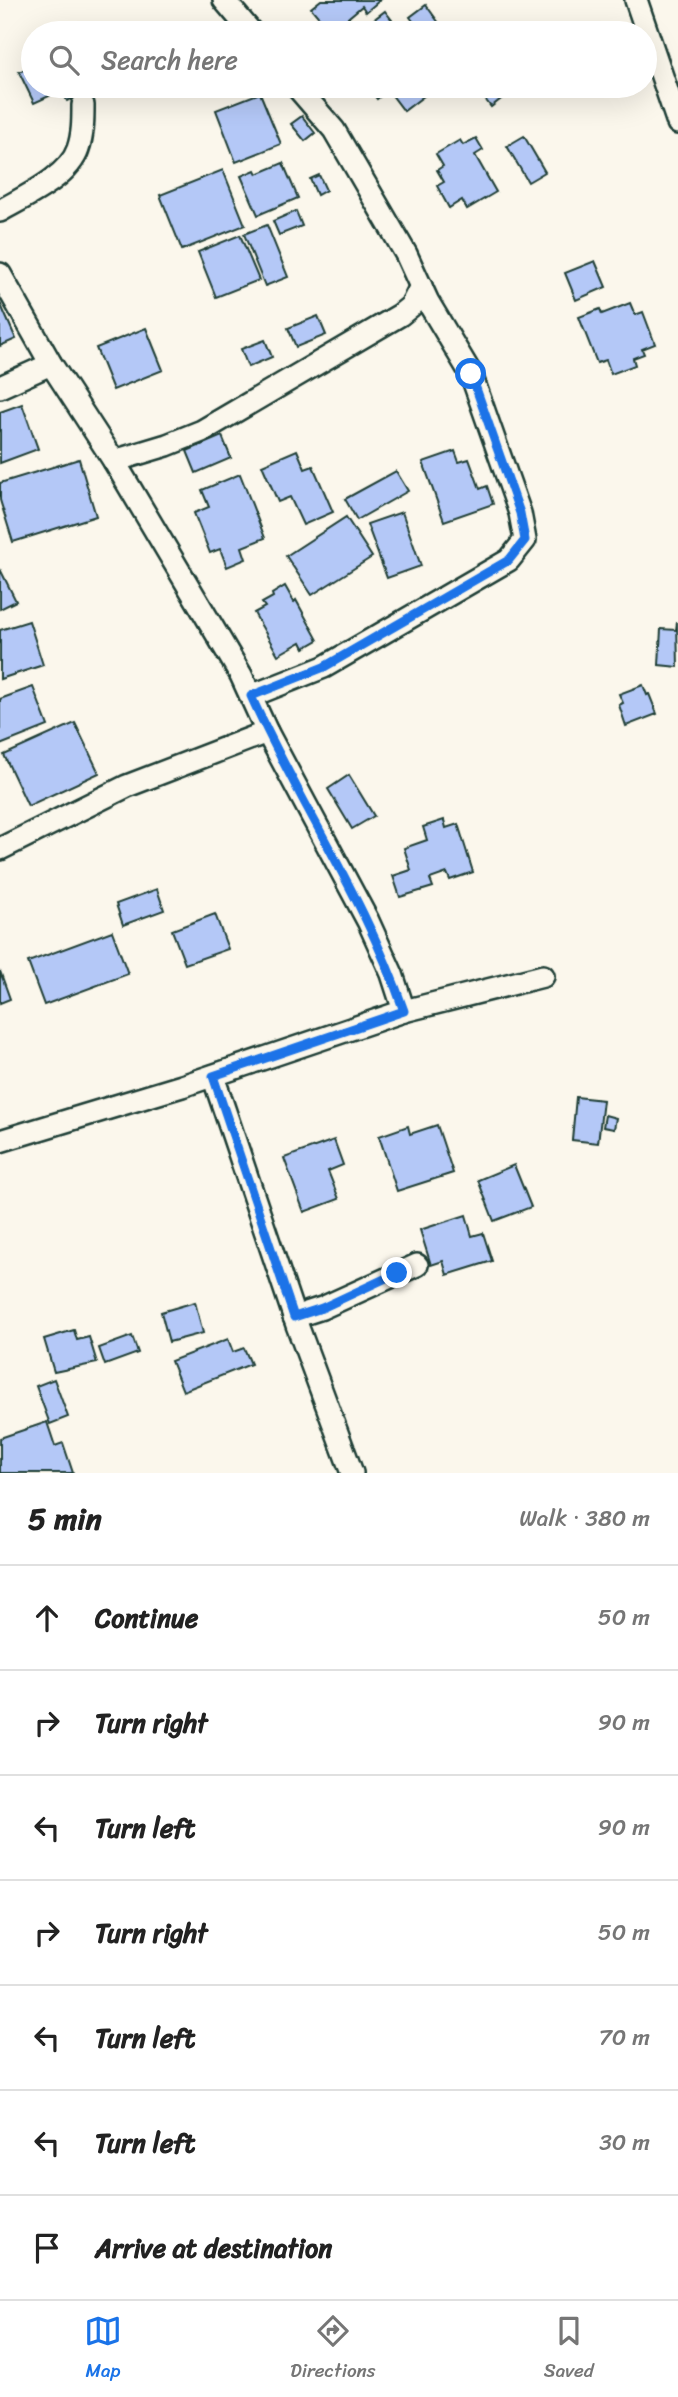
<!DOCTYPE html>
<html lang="en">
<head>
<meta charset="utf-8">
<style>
  body { margin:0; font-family:Sriracha,sans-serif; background:#f6f6f6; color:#222 }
  .stop { position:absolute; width:21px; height:21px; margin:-16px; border:5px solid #1a73e8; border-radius:50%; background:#fff }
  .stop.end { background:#1a73e8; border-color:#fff; box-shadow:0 2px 7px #0008 }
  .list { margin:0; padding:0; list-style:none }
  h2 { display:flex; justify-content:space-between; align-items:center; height:91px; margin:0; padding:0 28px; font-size:30px }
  h2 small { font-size:23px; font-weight:400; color:#767676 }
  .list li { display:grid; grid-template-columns:46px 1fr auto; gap:21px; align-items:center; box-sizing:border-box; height:105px; padding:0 28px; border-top:2px solid #e0e0e0 }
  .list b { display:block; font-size:26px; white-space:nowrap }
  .list em { font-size:23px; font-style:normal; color:#767676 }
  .icon { flex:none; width:38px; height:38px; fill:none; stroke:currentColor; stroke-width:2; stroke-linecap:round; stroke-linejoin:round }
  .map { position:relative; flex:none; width:678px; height:1473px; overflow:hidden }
  .search { position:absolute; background:#fff; box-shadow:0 7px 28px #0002; left:21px; right:21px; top:21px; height:77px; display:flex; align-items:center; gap:18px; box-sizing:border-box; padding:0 24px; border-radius:38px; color:#767676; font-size:26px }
  .sheet { height:826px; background:#fff }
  nav { display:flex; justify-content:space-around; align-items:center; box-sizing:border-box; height:98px; border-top:2px solid #e0e0e0; background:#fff; font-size:19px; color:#767676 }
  nav a { display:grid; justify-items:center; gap:4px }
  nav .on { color:#1a73e8 }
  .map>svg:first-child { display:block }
  .building { fill:#b4c8f7; stroke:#1f3d34; stroke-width:2 }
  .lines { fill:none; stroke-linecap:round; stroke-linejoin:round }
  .minor-casing { stroke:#1f3d34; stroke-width:26 }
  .minor { stroke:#fbf7ec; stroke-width:21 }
  .route { stroke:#1a73e8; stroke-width:9 }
</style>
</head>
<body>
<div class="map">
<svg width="678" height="1473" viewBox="0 0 678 1473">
  <rect width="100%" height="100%" fill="#fbf7ec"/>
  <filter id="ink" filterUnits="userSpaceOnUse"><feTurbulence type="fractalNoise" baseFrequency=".0143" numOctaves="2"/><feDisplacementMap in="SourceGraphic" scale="14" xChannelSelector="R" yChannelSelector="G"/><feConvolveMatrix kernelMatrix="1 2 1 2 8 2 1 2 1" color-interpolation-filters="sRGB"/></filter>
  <g filter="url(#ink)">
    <!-- building -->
    <g class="building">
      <path d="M321,0H380L366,12L362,6L331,32L311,8Z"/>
      <path d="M426,5L444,30L439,33H422L410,17Z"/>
      <path d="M385,11L402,33H356Z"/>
      <path d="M33,59V86H100L67,101L62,90L34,103L19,72L30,67L27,62Z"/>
      <path d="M367,86H437L404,111L388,90L377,99Z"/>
      <path d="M491,87L501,99L491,107L482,95Z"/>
      <path d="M260,93L281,144L236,162L216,110Z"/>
      <path d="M302,116L315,133L305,141L291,124Z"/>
      <path d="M524,136L545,172L528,182L507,146Z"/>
      <path d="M476,138L483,150L475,155L496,192L467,209L462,200L449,208L437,186L444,182L437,170L443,166L436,154L460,140L463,145Z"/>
      <path d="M283,163L298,198L258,215L241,176L255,170L257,174Z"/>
      <path d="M223,170L245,225L182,250L160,195Z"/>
      <path d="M319,175L326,190L317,195L310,179Z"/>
      <path d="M296,211L302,226L279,235L273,221Z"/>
      <path d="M267,225L288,277L265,286L244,234Z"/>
      <path d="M240,235L259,280L216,297L198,252Z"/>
      <path d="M595,261L606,287L576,300L565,273Z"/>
      <path d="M0,303L16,339L0,346Z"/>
      <path d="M630,303L635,315L643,312L655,344L642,349L644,354L633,358L635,365L611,374L606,360L597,363L579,317L600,309L602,314Z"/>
      <path d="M318,316L326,335L296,347L288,328Z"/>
      <path d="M146,328L163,370L113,390L96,348Z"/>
      <path d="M265,340L272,357L248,367L241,349Z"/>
      <path d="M22,404L38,449L0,463V412Z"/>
      <path d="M222,436L231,458L196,473L187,451Z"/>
      <path d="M297,450L305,469L313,466L333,512L303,525L290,497L278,502L262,465Z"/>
      <path d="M455,451L459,462L469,459L480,489L487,486L493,504L444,521L423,462Z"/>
      <path d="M79,459L96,516L13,542L0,500V483Z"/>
      <path d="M396,471L408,491L357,520L345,499Z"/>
      <path d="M240,474L265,538L242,547L246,559L227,567L220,549L210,553L194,513L209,507L202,490Z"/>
      <path d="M402,512L421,566L387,578L367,524Z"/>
      <path d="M346,517L372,557L312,595L286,556Z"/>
      <path d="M0,569L16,601L0,609Z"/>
      <path d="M285,586L294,602L296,600L318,640L304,648L301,642L278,655L254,613L265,607L262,603L273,597L272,594Z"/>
      <path d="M29,621L43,665L0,679V630Z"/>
      <path d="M677,622L678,667L659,665L661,629L676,630Z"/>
      <path d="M643,685L647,695L649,694L657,714L626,726L619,705L623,703L619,694Z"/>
      <path d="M33,687L48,726L0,745V699Z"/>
      <path d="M75,723L99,773L28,806L4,755Z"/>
      <path d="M349,775L374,816L352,829L328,789Z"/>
      <path d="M444,820L446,828L458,824L473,872L450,880L447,873L430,879L433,887L400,897L393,876L411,870L404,848L427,840L423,827Z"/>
      <path d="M157,889L164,910L123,925L116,904Z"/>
      <path d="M215,914L228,949L185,964L172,930Z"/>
      <path d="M112,931L128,974L44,1005L28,962Z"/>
      <path d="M0,971L10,999L0,1003Z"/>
      <path d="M576,1097L603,1100L598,1143L572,1140Z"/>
      <path d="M605,1115L616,1118L614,1129L603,1127Z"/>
      <path d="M437,1125L453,1173L397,1191L379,1136L408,1126L410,1134Z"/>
      <path d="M334,1140L343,1165L328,1171L339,1199L304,1212L284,1158Z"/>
      <path d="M514,1165L531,1207L494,1221L478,1180Z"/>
      <path d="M466,1215L472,1236L483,1233L492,1261L447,1275L443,1261L431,1265L420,1230Z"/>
      <path d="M195,1302L203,1333L169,1342L161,1312Z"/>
      <path d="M74,1330L77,1340L89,1337L97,1363L54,1372L44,1339Z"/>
      <path d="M132,1336L138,1353L105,1365L99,1348Z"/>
      <path d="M228,1339L233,1352L244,1348L251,1364L183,1391L171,1361Z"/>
      <path d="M54,1379L68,1417L50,1424L36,1386Z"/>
      <path d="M47,1422L55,1446L63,1443L73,1473H0V1438Z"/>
    </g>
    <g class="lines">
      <!-- minor casing -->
      <g class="minor-casing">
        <g id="minor">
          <path d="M224,0L252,33"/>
          <path d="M636,0L678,123"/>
          <path d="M0,211C24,197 69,177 78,149C83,135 83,120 83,105"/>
          <path d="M0,274L51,364L114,461L241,675L267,732L368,921L392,974L404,1011"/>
          <path d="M0,387L51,364"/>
          <path d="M114,461L167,445L202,431L400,315L411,306L421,286"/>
          <path d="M251,696L324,667L509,560L525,540L520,513L471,374L428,302L406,254L334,130L296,86"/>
          <path d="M0,849L127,786L267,732"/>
          <path d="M213,1076L297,1325L352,1473"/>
          <path d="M0,1141L182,1086L404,1011L543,976"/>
          <path d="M294,1317L322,1308L417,1265"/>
        </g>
      </g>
      <!-- minor -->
      <use href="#minor" class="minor"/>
    </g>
  </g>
  <g class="lines" filter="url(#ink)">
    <!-- route -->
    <path class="route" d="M397,1273L322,1308L294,1317L213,1076L404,1011C366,900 299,803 251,696L324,667L509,560L525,540L520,513L471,374"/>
  </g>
</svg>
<div class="stop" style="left:471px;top:374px"></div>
<div class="stop end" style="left:397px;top:1273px"></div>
<div class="search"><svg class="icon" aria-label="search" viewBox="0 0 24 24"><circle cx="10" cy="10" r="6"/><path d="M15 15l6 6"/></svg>Search here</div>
</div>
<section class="sheet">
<h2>5 min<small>Walk · 380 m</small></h2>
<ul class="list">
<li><svg class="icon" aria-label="ahead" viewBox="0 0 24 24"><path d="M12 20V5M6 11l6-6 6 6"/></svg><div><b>Continue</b></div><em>50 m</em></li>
<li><svg class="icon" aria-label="right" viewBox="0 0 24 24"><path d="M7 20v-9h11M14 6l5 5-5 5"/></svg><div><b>Turn right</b></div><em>90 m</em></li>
<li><svg class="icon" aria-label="left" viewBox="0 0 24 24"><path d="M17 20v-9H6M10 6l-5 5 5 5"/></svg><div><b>Turn left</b></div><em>90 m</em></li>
<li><svg class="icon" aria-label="right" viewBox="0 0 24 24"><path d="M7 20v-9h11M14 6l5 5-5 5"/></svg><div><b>Turn right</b></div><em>50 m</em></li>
<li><svg class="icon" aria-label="left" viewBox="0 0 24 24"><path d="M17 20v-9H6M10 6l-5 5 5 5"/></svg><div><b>Turn left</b></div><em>70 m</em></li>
<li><svg class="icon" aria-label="left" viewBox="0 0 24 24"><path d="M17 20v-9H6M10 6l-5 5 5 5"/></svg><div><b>Turn left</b></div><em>30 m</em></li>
<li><svg class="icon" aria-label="arrive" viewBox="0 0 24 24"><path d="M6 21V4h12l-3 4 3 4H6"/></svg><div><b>Arrive at destination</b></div></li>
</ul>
</section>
<nav>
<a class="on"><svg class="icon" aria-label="map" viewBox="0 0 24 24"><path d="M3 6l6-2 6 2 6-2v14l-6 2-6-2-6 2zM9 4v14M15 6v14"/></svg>Map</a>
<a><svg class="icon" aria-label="directions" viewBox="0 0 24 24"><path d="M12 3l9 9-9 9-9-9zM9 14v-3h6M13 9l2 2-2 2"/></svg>Directions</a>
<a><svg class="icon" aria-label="saved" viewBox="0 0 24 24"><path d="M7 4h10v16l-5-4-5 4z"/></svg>Saved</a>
</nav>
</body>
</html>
